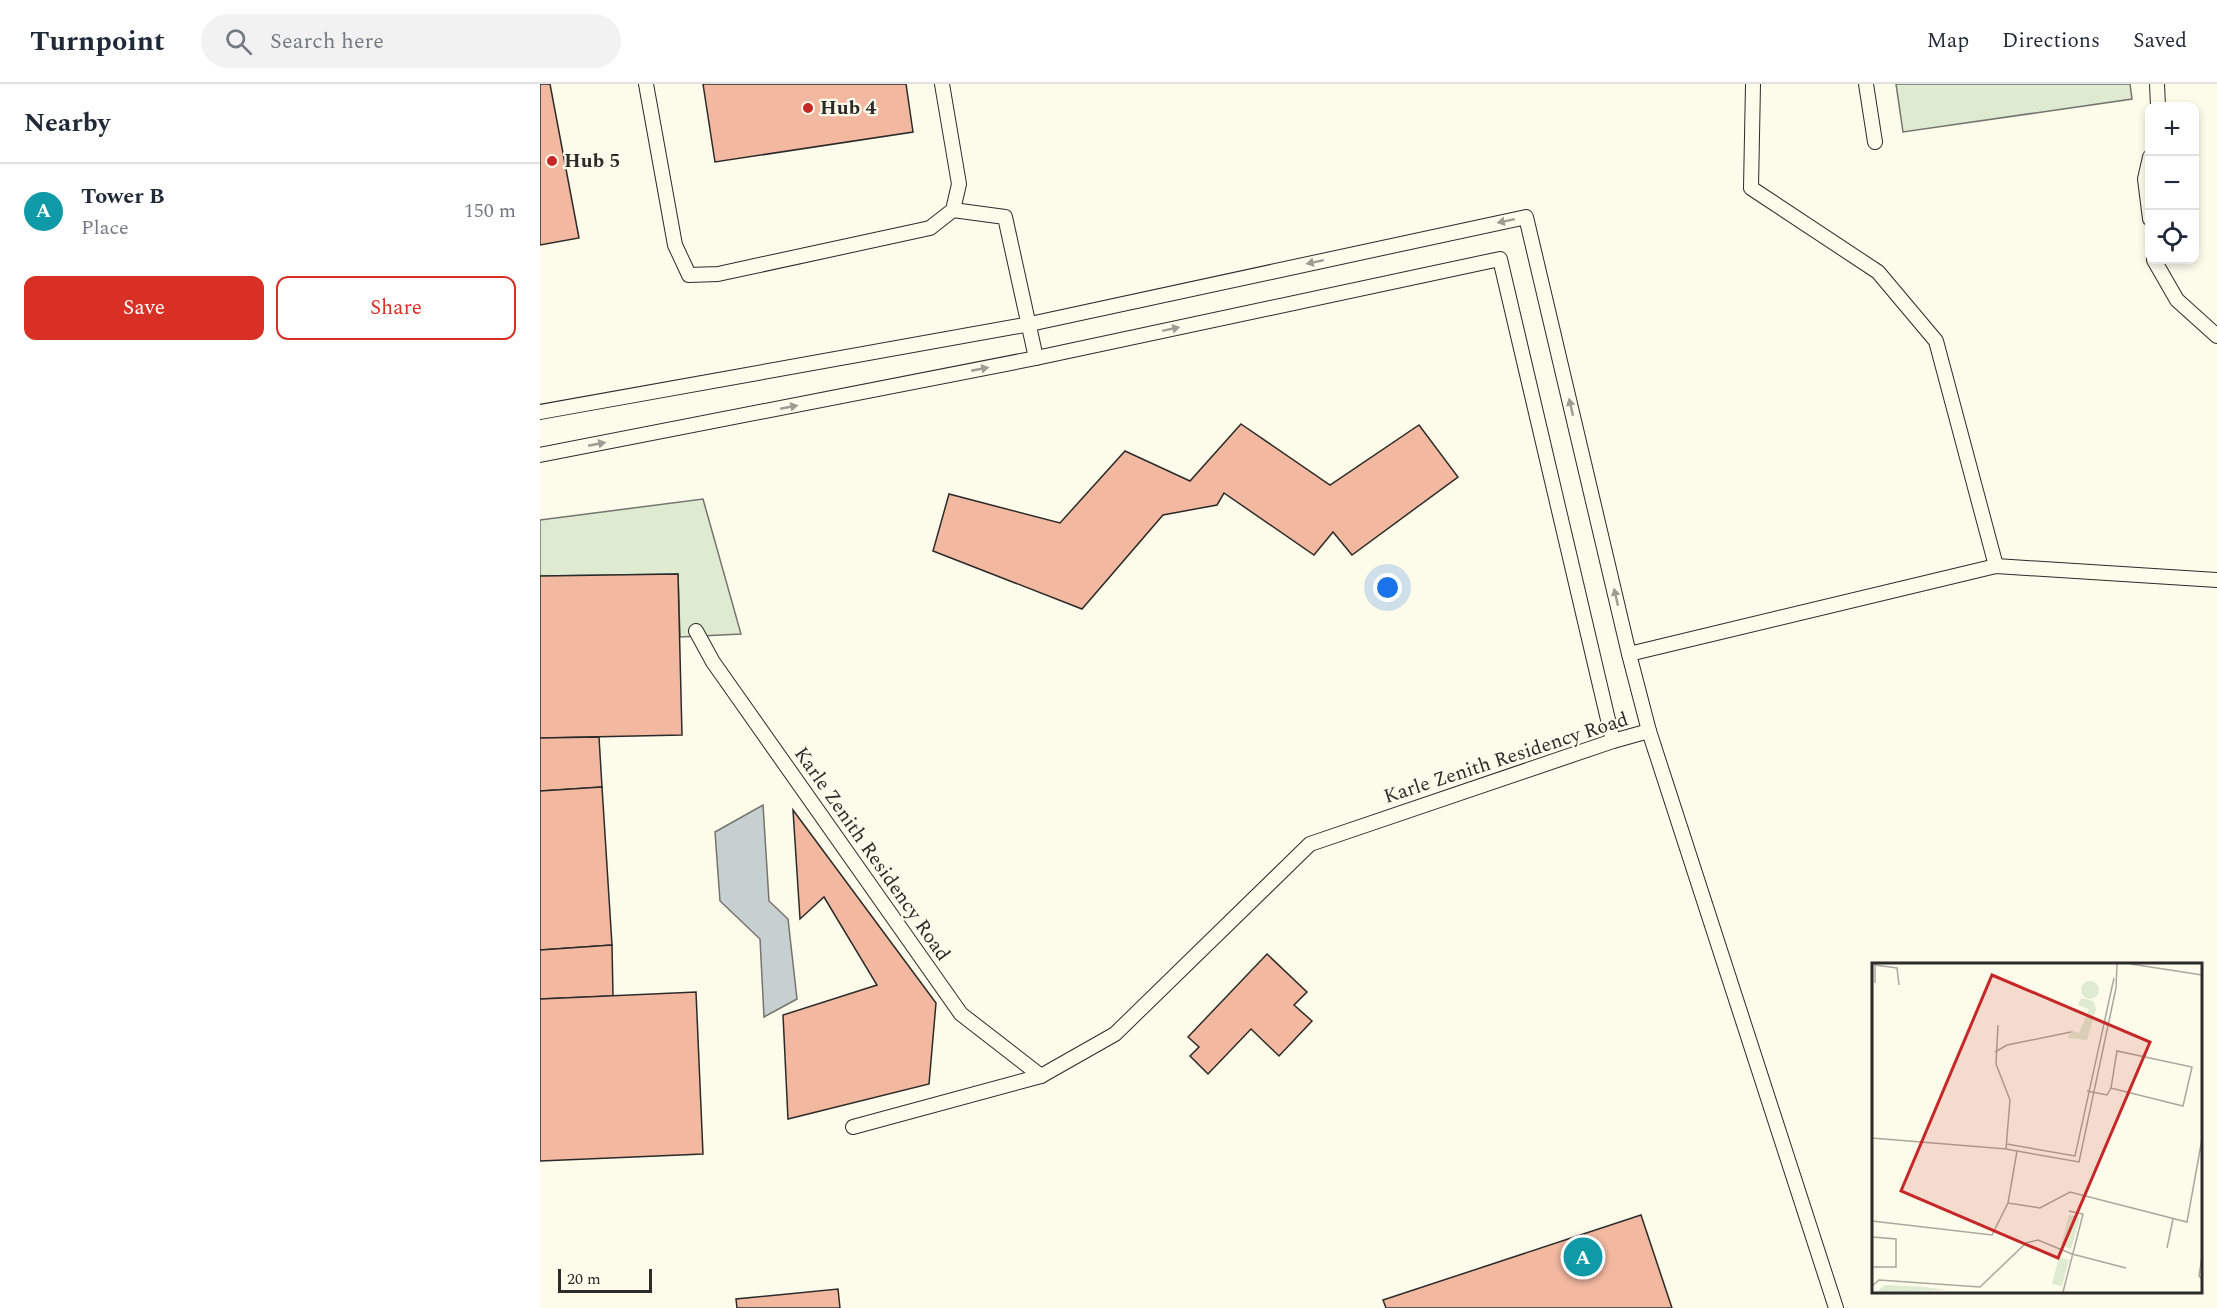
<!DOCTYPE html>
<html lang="en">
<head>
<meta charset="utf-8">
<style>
  body { margin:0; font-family:Spectral,serif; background:#f2f2f3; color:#1f2937 }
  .controls { position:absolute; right:18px; top:18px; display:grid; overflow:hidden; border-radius:12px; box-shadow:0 3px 9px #0003 }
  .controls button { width:54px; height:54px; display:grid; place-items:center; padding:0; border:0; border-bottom:2px solid #e0e1e3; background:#fff; color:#1f2937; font:30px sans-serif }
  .scale { position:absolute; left:18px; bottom:15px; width:94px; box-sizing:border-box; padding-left:6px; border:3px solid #2b2b2b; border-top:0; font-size:16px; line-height:21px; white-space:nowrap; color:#2b2b2b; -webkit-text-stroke:4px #fdfbea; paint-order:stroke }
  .you { position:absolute; left:848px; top:504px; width:21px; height:21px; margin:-15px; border:4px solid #fff; border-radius:50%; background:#1a73e8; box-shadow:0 0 0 9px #1a73e833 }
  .badge { display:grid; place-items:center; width:39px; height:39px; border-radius:50%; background:#d93025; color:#fff; font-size:20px; font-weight:700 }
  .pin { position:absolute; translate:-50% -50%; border:3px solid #fff; box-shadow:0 2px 6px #0006 }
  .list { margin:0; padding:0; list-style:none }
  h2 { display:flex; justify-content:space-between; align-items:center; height:78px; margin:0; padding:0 24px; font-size:26px }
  h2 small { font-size:20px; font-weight:400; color:#747a83 }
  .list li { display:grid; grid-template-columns:39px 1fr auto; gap:18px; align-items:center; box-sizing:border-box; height:96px; padding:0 24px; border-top:2px solid #e0e1e3 }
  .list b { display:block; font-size:22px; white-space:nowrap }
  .list p { margin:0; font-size:20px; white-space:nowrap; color:#747a83 }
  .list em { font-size:20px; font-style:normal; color:#747a83 }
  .actions { display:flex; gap:12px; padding:18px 24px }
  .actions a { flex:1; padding:14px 0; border:2px solid #d93025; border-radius:12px; text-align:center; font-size:21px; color:#d93025 }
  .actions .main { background:#d93025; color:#fff }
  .icon { flex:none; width:33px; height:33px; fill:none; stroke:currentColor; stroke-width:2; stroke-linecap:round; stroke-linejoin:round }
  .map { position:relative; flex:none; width:1677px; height:1224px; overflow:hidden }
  header { display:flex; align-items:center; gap:36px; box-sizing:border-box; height:84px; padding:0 30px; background:#fff; border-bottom:2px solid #e0e1e3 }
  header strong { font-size:28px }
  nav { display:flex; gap:33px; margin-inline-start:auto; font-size:21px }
  .search { width:420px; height:54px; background:#f2f2f3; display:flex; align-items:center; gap:15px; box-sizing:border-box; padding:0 21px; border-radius:33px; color:#747a83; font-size:22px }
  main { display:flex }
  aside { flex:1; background:#fff }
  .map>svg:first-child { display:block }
  .green { fill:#deebd1; stroke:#74746e; stroke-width:1.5 }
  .water { fill:#c7d0d0; stroke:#74746e; stroke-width:1.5 }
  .building { fill:#f2b8a0; stroke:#2b2b2b; stroke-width:1.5 }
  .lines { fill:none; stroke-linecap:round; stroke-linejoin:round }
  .service-casing { stroke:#2b2b2b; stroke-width:16 }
  .service { stroke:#fdfbea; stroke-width:14 }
  .oneway { fill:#9e9d94 }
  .poi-dot { fill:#c62828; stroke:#fdfbea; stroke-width:2 }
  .labels { text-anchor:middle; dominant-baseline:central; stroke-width:4.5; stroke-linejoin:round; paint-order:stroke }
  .poi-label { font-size:20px; font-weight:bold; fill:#2b2b2b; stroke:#fdfbea; text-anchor:start }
  .street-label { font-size:20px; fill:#2b2b2b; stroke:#fdfbea }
  .inset-road { fill:none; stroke:#a9a89e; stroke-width:1.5 }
  .view { fill:#c62828; fill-opacity:0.15; stroke:#c62828; stroke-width:3 }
  .inset-edge { fill:none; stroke:#2b2b2b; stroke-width:3 }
</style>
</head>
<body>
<header>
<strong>Turnpoint</strong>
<div class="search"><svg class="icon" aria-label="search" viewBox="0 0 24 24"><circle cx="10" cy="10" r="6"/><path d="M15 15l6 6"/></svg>Search here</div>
<nav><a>Map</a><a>Directions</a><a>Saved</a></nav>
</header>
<main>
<aside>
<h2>Nearby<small></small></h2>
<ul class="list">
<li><span class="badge" style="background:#0f9aa8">A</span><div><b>Tower B</b><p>Place</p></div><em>150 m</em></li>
</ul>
<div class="actions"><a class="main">Save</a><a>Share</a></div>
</aside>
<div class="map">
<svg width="1677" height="1224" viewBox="0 0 1677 1224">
  <rect width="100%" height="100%" fill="#fdfbea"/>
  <!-- green -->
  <g class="green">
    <path d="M1356,0H1590L1592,15L1363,48Z"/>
    <path d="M163,415L201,550L140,553L138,490L0,492V436Z"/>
  </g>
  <!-- water -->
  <path class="water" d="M223,721L229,817L248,835L257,915L224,933L220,855L180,817L175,748Z"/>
  <!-- building -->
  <g class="building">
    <path d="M0,0H10L39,154L0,161Z"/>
    <path d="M163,0H366L373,48L175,78Z"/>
    <path d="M701,340L790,401L879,341L918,393L812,471L793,448L774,471L684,409L677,421L623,431L542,525L393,467L409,410L520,439L585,367L650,397Z"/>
    <path d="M138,490L142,651L0,654V492Z"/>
    <path d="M59,653L62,703L0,707V654Z"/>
    <path d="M62,703L72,861L0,866V707Z"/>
    <path d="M253,726L396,919L389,1000L248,1035L243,931L337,901L284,813L260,835Z"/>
    <path d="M72,861L73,912L0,915V866Z"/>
    <path d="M727,870L767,908L754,921L772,937L739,972L711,945L668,990L650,972L659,963L648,953Z"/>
    <path d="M156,908L163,1070L0,1077V915Z"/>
    <path d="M1101,1131L1132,1224H846L843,1216Z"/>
    <path d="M298,1205L300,1224H197L196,1215Z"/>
  </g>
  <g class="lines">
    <!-- service casing -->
    <g class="service-casing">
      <g id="service">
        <path d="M106,0L135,161L149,191L178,190L390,144L413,126L419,100L402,0"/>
        <path d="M1213,0L1211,104L1338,188L1396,257L1456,482"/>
        <path d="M1326,0L1335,58"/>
        <path d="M1617,0L1618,22"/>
        <path d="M1610,73L1605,95L1610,135"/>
        <path d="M413,126L465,133L496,274"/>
        <path d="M1614,176L1637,216L1677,252"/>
        <path d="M0,328L490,240L986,133L1089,570"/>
        <path d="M0,371L496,274L960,175L1073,657"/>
        <path d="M156,547L173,578L421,930L501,992"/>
        <path d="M1109,647L1089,570L1456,482L1677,496"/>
        <path d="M313,1043L501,992L575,950L770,760L1073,657L1109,647L1296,1224"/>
      </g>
    </g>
    <!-- service -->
    <use href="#service" class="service"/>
  </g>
  <!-- one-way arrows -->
  <defs><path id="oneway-solid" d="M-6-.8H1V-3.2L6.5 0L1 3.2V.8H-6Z" transform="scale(1.5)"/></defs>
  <g class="oneway">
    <use href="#oneway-solid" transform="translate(966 137) rotate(168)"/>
    <use href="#oneway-solid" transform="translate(775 178) rotate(168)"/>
    <use href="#oneway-solid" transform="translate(631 245) rotate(-12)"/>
    <use href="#oneway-solid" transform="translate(440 285) rotate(-11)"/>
    <use href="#oneway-solid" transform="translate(249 323) rotate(-11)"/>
    <use href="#oneway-solid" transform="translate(1031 323) rotate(-103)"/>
    <use href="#oneway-solid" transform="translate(57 360) rotate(-11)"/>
    <use href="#oneway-solid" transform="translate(1076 513) rotate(-103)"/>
  </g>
  <!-- markers -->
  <g class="poi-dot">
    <circle cx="268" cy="24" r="6"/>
    <circle cx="12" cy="77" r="6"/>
  </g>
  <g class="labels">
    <!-- poi labels -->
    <g class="poi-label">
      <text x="280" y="24">Hub 4</text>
      <text x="24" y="77">Hub 5</text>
    </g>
    <!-- street labels -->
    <g class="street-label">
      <text transform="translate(966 674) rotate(-18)">Karle Zenith Residency Road</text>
      <text transform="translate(332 770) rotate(55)">Karle Zenith Residency Road</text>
    </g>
  </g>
  <!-- overview -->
  <g transform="translate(1332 879)">
    <rect width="330" height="330" fill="#fdfbea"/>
    <path d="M209 27a9 9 0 1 1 18 0a9 9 0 1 1-18 0ZM209,35L221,38L224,46L215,77L196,75L199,67L207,70L217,46L206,42ZM197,252L208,254L199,286L189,283ZM187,294L197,297L190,323L180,321ZM13,322L53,324L76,327L5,329Z" fill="#deebd1"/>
    <path class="inset-road" d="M3,1V20M259,1L330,12M3,2L25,5L27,22M123,89L135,82L199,69M215,128L235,132L239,125L311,143L320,104L245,88L239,125M0,175L134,186L138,137L124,101L126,62M135,181L203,193L242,15M145,188L207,199L244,25L245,1M136,240L168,245L198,229L315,259L330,176M0,258L120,272L136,240L145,188L134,186M0,274L24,276V304H0M295,285L301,256M330,294L327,313L330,316M0,323L7,317L108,324L154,280L166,277L200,291L254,305M191,329L211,251L197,248"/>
    <path class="view" d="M120,12L278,79L186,295L29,228Z"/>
    <rect width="330" height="330" class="inset-edge"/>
  </g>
</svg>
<div class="controls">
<button>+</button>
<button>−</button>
<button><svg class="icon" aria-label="locate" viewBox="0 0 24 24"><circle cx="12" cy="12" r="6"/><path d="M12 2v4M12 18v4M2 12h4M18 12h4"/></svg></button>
</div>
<div class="scale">20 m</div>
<div class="you"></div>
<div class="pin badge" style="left:1043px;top:1173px;background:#0f9aa8">A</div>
</div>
</main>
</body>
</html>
